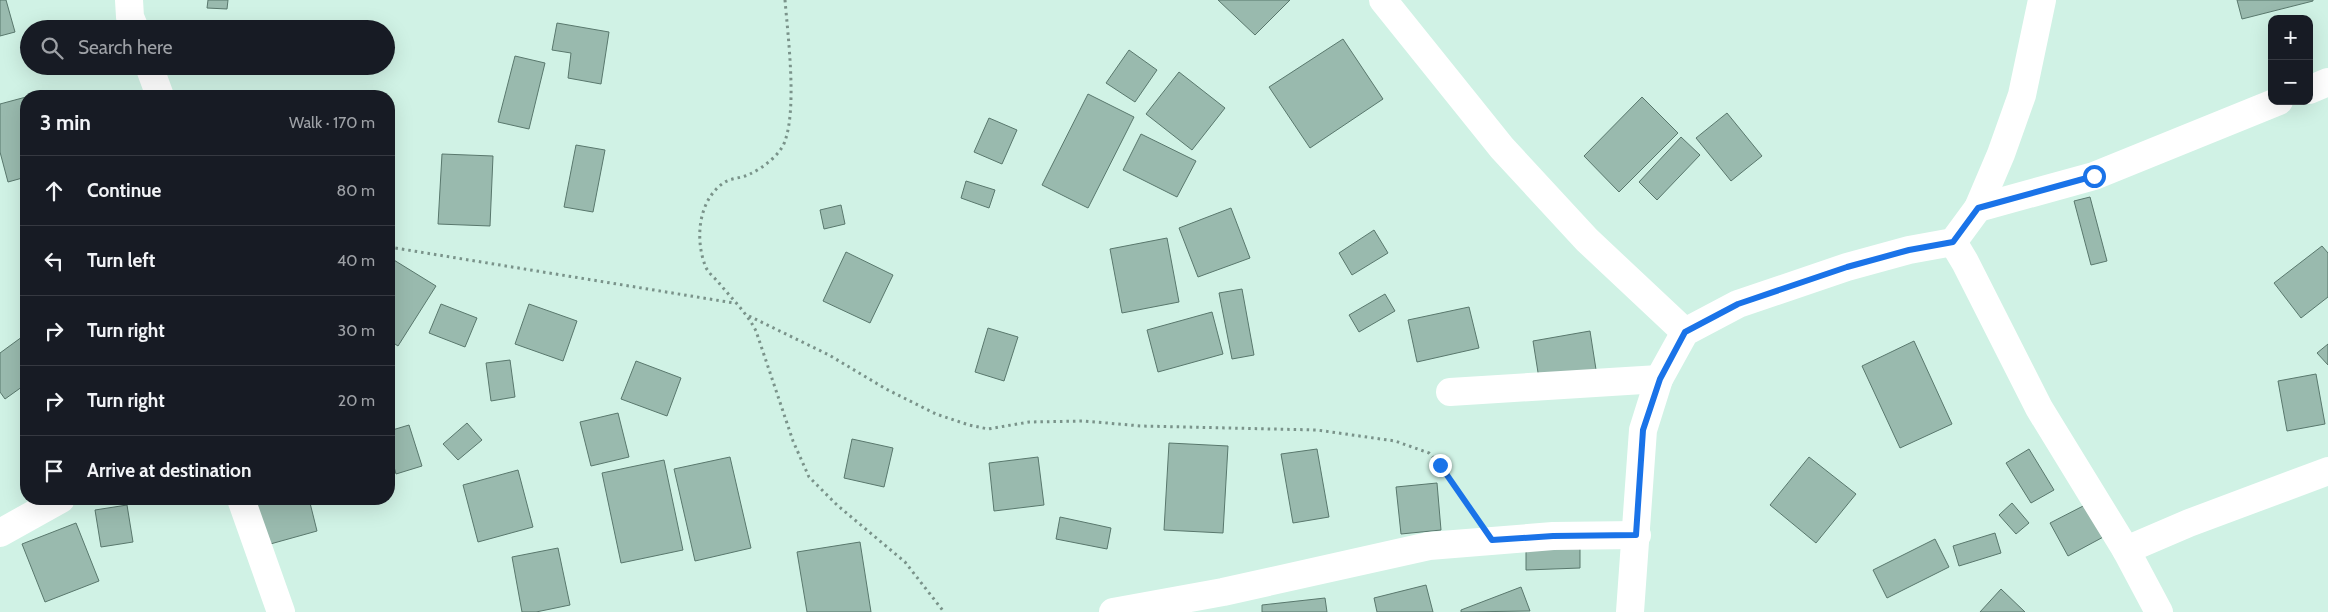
<!DOCTYPE html>
<html lang="en">
<head>
<meta charset="utf-8">
<style>
  body { margin:0; font-family:Cabin,sans-serif; background:#242831; color:#f1f3f6 }
  .controls { position:absolute; right:15px; top:15px; display:grid; overflow:hidden; border-radius:10px; box-shadow:0 5px 20px #0002 }
  .controls button { width:45px; height:45px; display:grid; place-items:center; padding:0; border:0; border-bottom:1px solid #363941; background:#171b24; color:#f1f3f6; font:25px sans-serif }
  .stop { position:absolute; width:15px; height:15px; margin:-11px; border:4px solid #1a73e8; border-radius:50%; background:#fff }
  .stop.end { background:#1a73e8; border-color:#fff; box-shadow:0 1px 5px #0008 }
  .list { margin:0; padding:0; list-style:none }
  h2 { display:flex; justify-content:space-between; align-items:center; height:65px; margin:0; padding:0 20px; font-size:21px }
  h2 small { font-size:16px; font-weight:400; color:#9ea1a6 }
  .list li { display:grid; grid-template-columns:32px 1fr auto; gap:15px; align-items:center; box-sizing:border-box; height:70px; padding:0 20px; border-top:1px solid #363941 }
  .list b { display:block; font-size:19px; white-space:nowrap }
  .list em { font-size:16px; font-style:normal; color:#9ea1a6 }
  .icon { flex:none; width:28px; height:28px; fill:none; stroke:currentColor; stroke-width:2; stroke-linecap:round; stroke-linejoin:round }
  .map { position:relative; flex:none; width:2328px; height:612px; overflow:hidden }
  .search { position:absolute; background:#171b24; box-shadow:0 5px 20px #0002; left:20px; top:20px; width:375px; height:55px; display:flex; align-items:center; gap:12px; box-sizing:border-box; padding:0 18px; border-radius:28px; color:#9ea1a6; font-size:19px }
  .panel { position:absolute; background:#171b24; box-shadow:0 5px 20px #0002; left:20px; top:90px; width:375px; height:415px; border-radius:20px }
  .map>svg:first-child { display:block }
  .building { fill:#99baae; stroke:#59786d }
  .lines { fill:none; stroke-linecap:round; stroke-linejoin:round }
  .path { stroke:#7a938a; stroke-width:3; stroke-dasharray:2.5 4; stroke-linecap:butt }
  .street { stroke:#fff; stroke-width:28 }
  .route { stroke:#1a73e8; stroke-width:6 }
</style>
</head>
<body>
<div class="map">
<svg width="2328" height="612" viewBox="0 0 2328 612">
  <rect width="100%" height="100%" fill="#d0f2e5"/>
  <!-- building -->
  <g class="building">
    <path d="M0,0H6L15,32L0,36Z"/>
    <path d="M208,0H228L227,9L207,8Z"/>
    <path d="M1218,0H1290L1255,35Z"/>
    <path d="M2237,0H2313V1L2242,19Z"/>
    <path d="M557,23L609,32L601,84L568,78L571,53L552,50Z"/>
    <path d="M1343,39L1383,99L1310,148L1269,87Z"/>
    <path d="M1129,50L1157,70L1135,102L1106,83Z"/>
    <path d="M515,56L545,63L529,129L498,122Z"/>
    <path d="M1179,72L1225,108L1192,150L1146,114Z"/>
    <path d="M1088,94L1134,117L1088,208L1042,185Z"/>
    <path d="M26,97V177L8,182L0,152V104Z"/>
    <path d="M1642,97L1678,133L1619,192L1584,156Z"/>
    <path d="M1727,113L1762,156L1731,181L1696,138Z"/>
    <path d="M989,118L1017,130L1002,164L974,152Z"/>
    <path d="M1141,134L1196,161L1177,197L1123,170Z"/>
    <path d="M1681,137L1700,155L1657,200L1639,182Z"/>
    <path d="M576,145L605,150L593,212L564,207Z"/>
    <path d="M442,154L493,156L490,226L438,224Z"/>
    <path d="M966,181L995,190L989,208L961,198Z"/>
    <path d="M2090,197L2107,261L2091,265L2074,201Z"/>
    <path d="M841,205L845,224L824,229L820,210Z"/>
    <path d="M1231,208L1250,258L1198,277L1179,228Z"/>
    <path d="M1374,230L1388,253L1352,275L1339,253Z"/>
    <path d="M1167,238L1179,302L1122,313L1110,249Z"/>
    <path d="M2322,246L2328,253V297L2301,318L2274,283Z"/>
    <path d="M846,252L893,275L870,323L823,301Z"/>
    <path d="M389,257L436,286L398,346L389,340Z"/>
    <path d="M1242,289L1254,355L1232,359L1219,293Z"/>
    <path d="M1385,294L1395,311L1359,332L1349,315Z"/>
    <path d="M441,304L477,318L465,347L429,333Z"/>
    <path d="M529,304L577,321L563,361L515,344Z"/>
    <path d="M1469,307L1479,348L1417,362L1408,320Z"/>
    <path d="M1212,312L1223,354L1158,372L1147,330Z"/>
    <path d="M988,328L1018,337L1004,381L975,372Z"/>
    <path d="M1590,331L1597,376L1540,385L1533,341Z"/>
    <path d="M26,334V384L5,399L0,392V353Z"/>
    <path d="M1914,341L1952,424L1900,448L1862,366Z"/>
    <path d="M2328,344V365L2317,353Z"/>
    <path d="M510,360L515,397L491,401L486,363Z"/>
    <path d="M636,361L681,378L667,416L621,399Z"/>
    <path d="M2316,374L2325,424L2287,431L2278,381Z"/>
    <path d="M618,413L629,457L591,466L580,422Z"/>
    <path d="M467,423L482,440L458,460L443,444Z"/>
    <path d="M409,425L422,466L396,474L389,449V431Z"/>
    <path d="M852,439L893,448L884,487L844,478Z"/>
    <path d="M1169,443L1228,446L1223,533L1164,530Z"/>
    <path d="M1317,449L1329,517L1293,523L1281,454Z"/>
    <path d="M2029,449L2054,490L2031,503L2006,463Z"/>
    <path d="M730,457L751,548L695,561L674,469Z"/>
    <path d="M1038,457L1044,505L994,511L989,463Z"/>
    <path d="M1809,457L1856,494L1816,543L1770,505Z"/>
    <path d="M664,460L683,550L621,563L602,473Z"/>
    <path d="M518,470L533,527L478,542L463,485Z"/>
    <path d="M1437,483L1441,530L1401,534L1396,487Z"/>
    <path d="M243,499H309L317,531L256,548Z"/>
    <path d="M2012,503L2029,523L2016,534L1999,515Z"/>
    <path d="M2089,503L2107,535L2068,556L2050,523Z"/>
    <path d="M127,505L133,542L101,547L95,510Z"/>
    <path d="M1060,517L1111,528L1107,549L1056,539Z"/>
    <path d="M76,523L99,581L45,602L22,544Z"/>
    <path d="M1995,533L2001,553L1959,566L1953,546Z"/>
    <path d="M1935,539L1949,567L1887,598L1873,570Z"/>
    <path d="M860,542L871,612H807L797,552Z"/>
    <path d="M1580,544V568L1526,570V545Z"/>
    <path d="M558,548L570,605L536,612H522L512,557Z"/>
    <path d="M1426,585L1433,612H1377L1374,598Z"/>
    <path d="M1521,587L1530,611L1461,612V610Z"/>
    <path d="M2001,589L2025,612H1980Z"/>
    <path d="M1325,598L1327,612H1262V605Z"/>
  </g>
  <g class="lines">
    <!-- path -->
    <g class="path">
      <path d="M785,0C788,37 797,107 785,141C781,154 763,168 750,174C742,178 732,178 725,182C698,199 695,239 705,265C707,272 715,278 719,283C732,299 747,313 756,331L793,441L809,477L837,505L905,562L944,612"/>
      <path d="M389,247L734,303"/>
      <path d="M749,316L829,355L886,389L936,414L969,425L988,429L1029,422L1084,421L1141,426L1317,430L1395,441L1429,453L1440,465L1470,509"/>
    </g>
    <!-- street -->
    <g class="street">
      <path d="M129,0L130,17L135,29"/>
      <path d="M1383,0L1502,148L1587,240L1685,332"/>
      <path d="M149,66L160,96"/>
      <path d="M2309,90L2328,82"/>
      <path d="M1978,208L2094,176L2279,101"/>
      <path d="M1953,242L1965,262L2039,408L2126,550L2159,612"/>
      <path d="M1450,392L1659,379"/>
      <path d="M241,499L281,612"/>
      <path d="M0,533L61,499"/>
      <path d="M2126,550L2189,523L2328,471"/>
      <path d="M1113,612L1223,592L1429,546L1553,536L1637,535"/>
      <path d="M1630,612L1643,430L1659,379L1685,332L1738,304L1847,267L1909,250L1953,242L1978,208L2001,154L2022,95L2042,0"/>
    </g>
  </g>
  <g class="lines">
    <!-- route -->
    <path class="route" d="M1440,465L1492,540L1553,536L1636,535L1643,430L1660,379L1685,332L1738,304L1847,267L1909,250L1953,242L1978,208L2094,176"/>
  </g>
</svg>
<div class="controls">
<button>+</button>
<button>−</button>
</div>
<div class="stop" style="left:2094px;top:176px"></div>
<div class="stop end" style="left:1440px;top:465px"></div>
<div class="search"><svg class="icon" aria-label="search" viewBox="0 0 24 24"><circle cx="10" cy="10" r="6"/><path d="M15 15l6 6"/></svg>Search here</div>
<section class="panel">
<h2>3 min<small>Walk · 170 m</small></h2>
<ul class="list">
<li><svg class="icon" aria-label="ahead" viewBox="0 0 24 24"><path d="M12 20V5M6 11l6-6 6 6"/></svg><div><b>Continue</b></div><em>80 m</em></li>
<li><svg class="icon" aria-label="left" viewBox="0 0 24 24"><path d="M17 20v-9H6M10 6l-5 5 5 5"/></svg><div><b>Turn left</b></div><em>40 m</em></li>
<li><svg class="icon" aria-label="right" viewBox="0 0 24 24"><path d="M7 20v-9h11M14 6l5 5-5 5"/></svg><div><b>Turn right</b></div><em>30 m</em></li>
<li><svg class="icon" aria-label="right" viewBox="0 0 24 24"><path d="M7 20v-9h11M14 6l5 5-5 5"/></svg><div><b>Turn right</b></div><em>20 m</em></li>
<li><svg class="icon" aria-label="arrive" viewBox="0 0 24 24"><path d="M6 21V4h12l-3 4 3 4H6"/></svg><div><b>Arrive at destination</b></div></li>
</ul>
</section>
</div>
</body>
</html>
